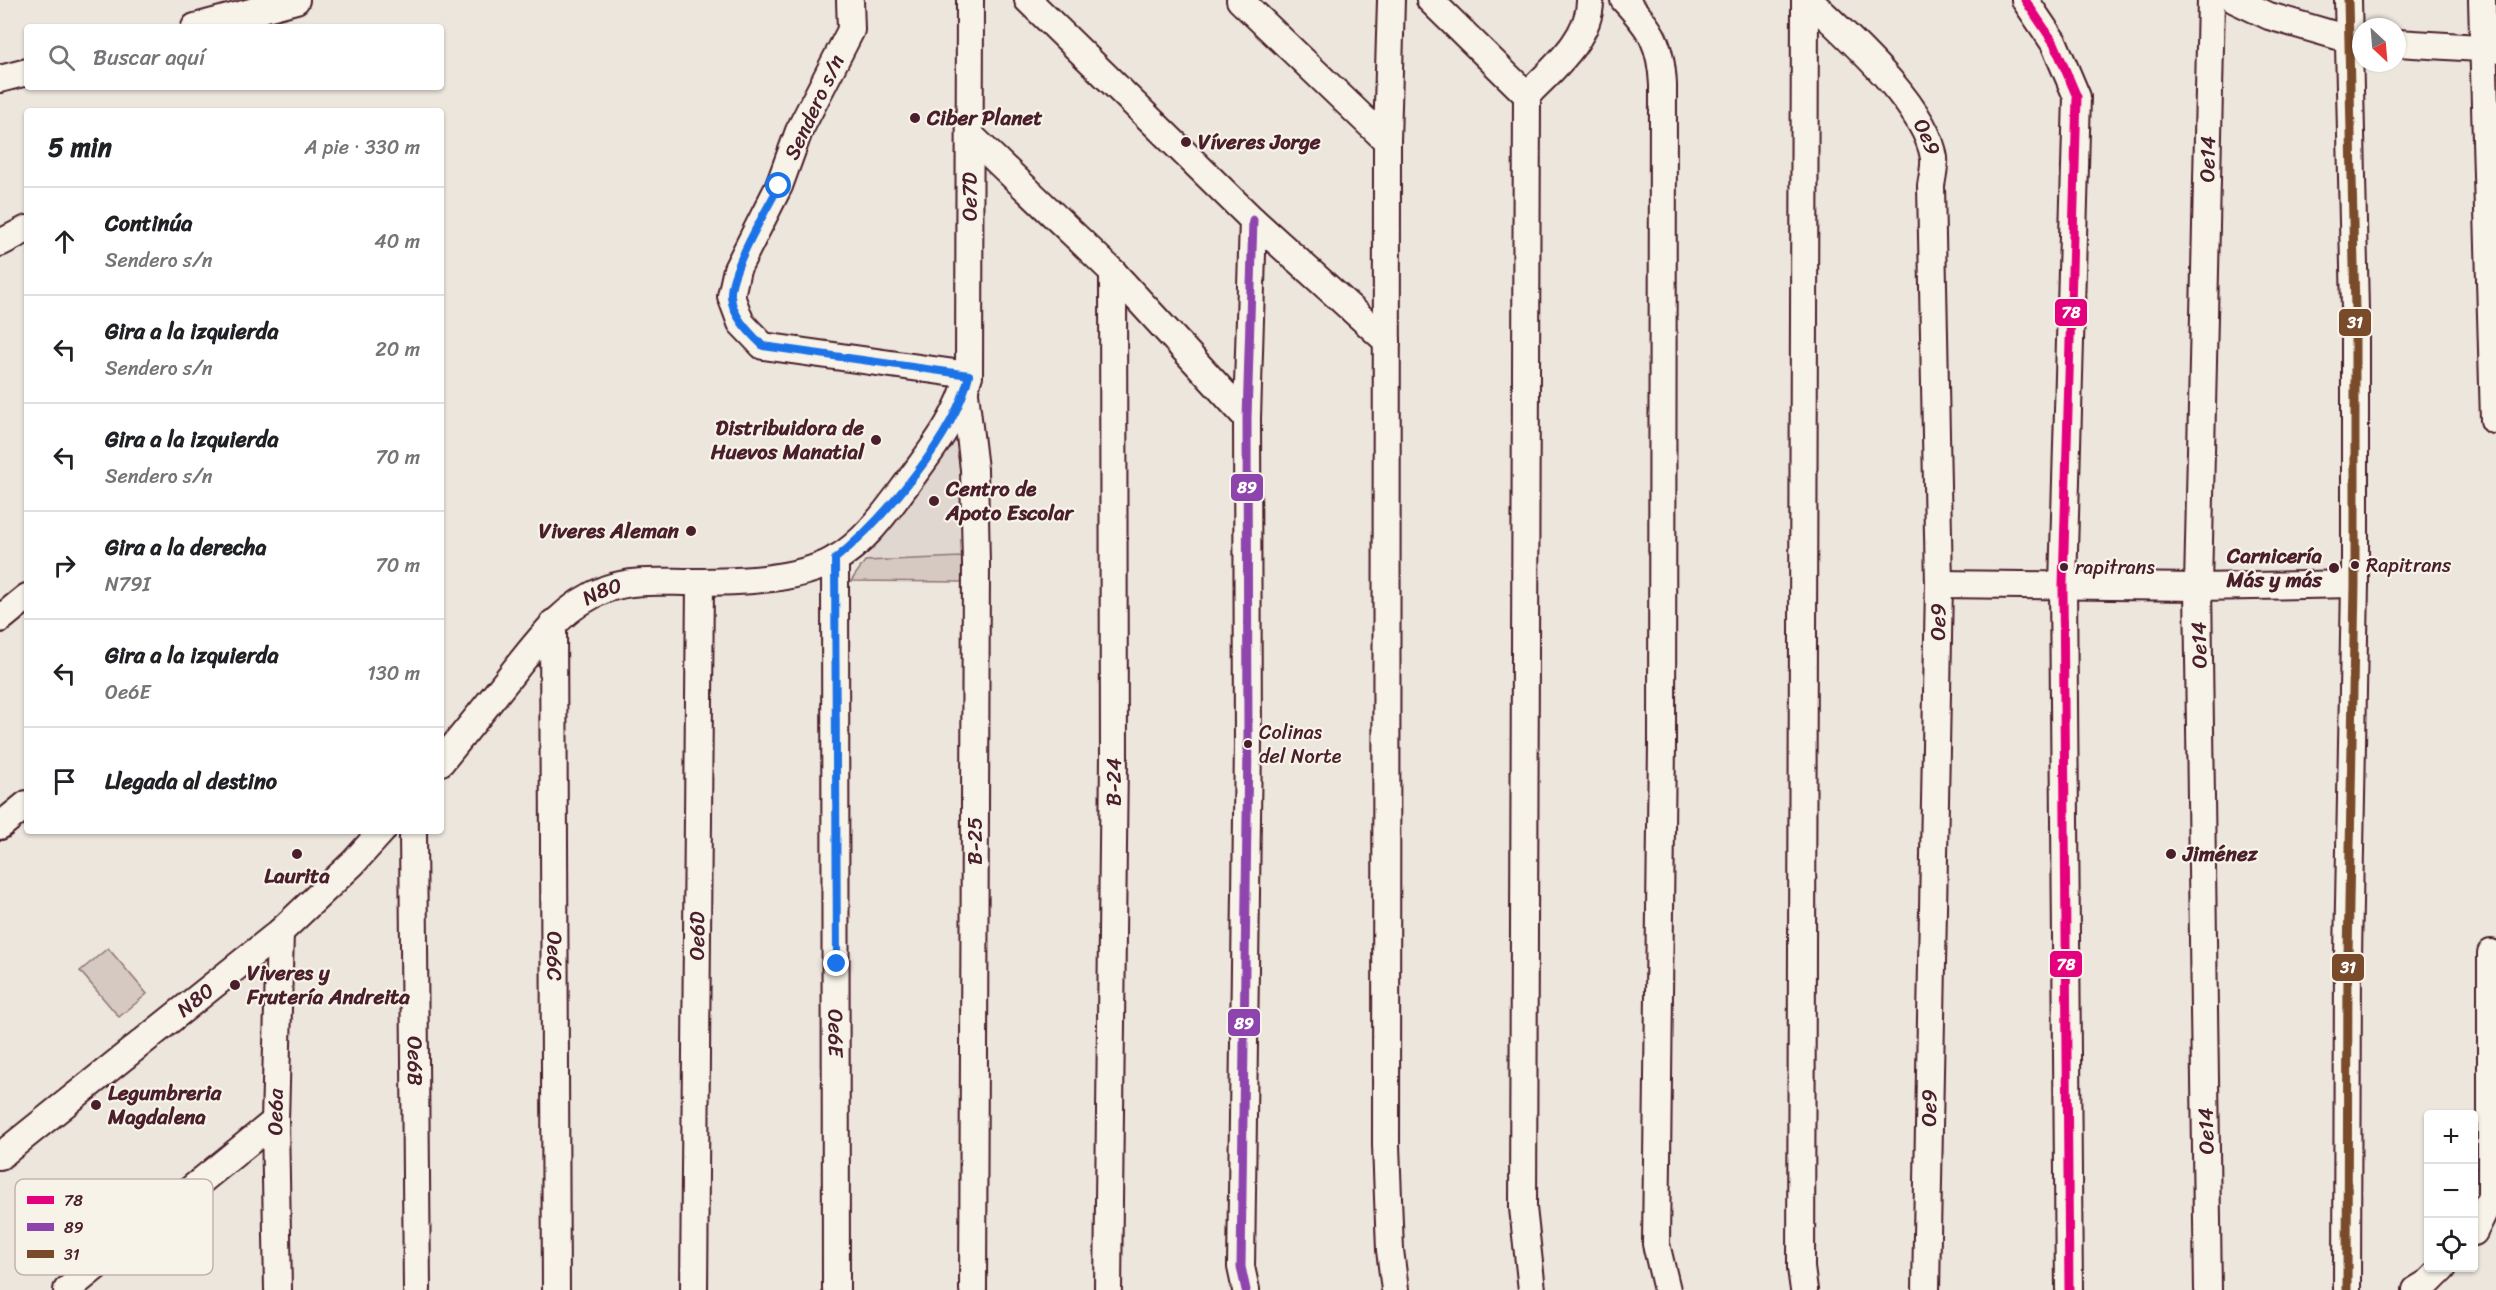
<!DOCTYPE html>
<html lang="es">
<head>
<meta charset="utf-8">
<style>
  body { margin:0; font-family:Sriracha,sans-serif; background:#f2f2f2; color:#202124 }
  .controls { position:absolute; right:18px; bottom:18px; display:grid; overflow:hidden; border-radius:6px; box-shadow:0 2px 4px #0004 }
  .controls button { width:54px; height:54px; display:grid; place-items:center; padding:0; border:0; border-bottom:2px solid #e0e0e0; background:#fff; color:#202124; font:30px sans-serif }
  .compass { position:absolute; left:2352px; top:18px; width:54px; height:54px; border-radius:50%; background:#fff; box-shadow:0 2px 4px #0004; rotate:154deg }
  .stop { position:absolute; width:18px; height:18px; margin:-14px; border:4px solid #1a73e8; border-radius:50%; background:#fff }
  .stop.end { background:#1a73e8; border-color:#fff; box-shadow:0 2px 6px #0008 }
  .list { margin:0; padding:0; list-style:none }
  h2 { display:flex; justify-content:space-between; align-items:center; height:78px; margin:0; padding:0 24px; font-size:26px }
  h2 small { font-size:20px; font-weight:400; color:#757577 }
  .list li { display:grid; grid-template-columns:39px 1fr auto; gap:18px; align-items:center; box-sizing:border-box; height:108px; padding:0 24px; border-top:2px solid #e0e0e0 }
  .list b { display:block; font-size:22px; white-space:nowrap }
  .list p { margin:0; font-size:20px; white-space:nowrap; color:#757577 }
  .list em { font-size:20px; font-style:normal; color:#757577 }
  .icon { flex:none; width:33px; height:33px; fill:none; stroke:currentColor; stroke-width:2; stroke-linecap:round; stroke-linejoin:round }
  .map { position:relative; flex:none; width:2496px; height:1290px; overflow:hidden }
  .search { position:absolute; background:#fff; box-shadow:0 2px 4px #0004; left:24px; top:24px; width:420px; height:66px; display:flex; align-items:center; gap:15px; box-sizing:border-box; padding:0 21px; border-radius:6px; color:#757577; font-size:22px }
  .panel { position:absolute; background:#fff; box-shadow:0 2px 4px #0004; left:24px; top:108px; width:420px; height:726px; border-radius:6px }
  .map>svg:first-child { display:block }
  .built { fill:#e0d7d0 }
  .green { fill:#d5c9c2; stroke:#907476; stroke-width:1.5 }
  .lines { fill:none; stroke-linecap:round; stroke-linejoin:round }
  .minor-casing { stroke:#4a1f2b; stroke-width:30 }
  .minor { stroke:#f7f3e8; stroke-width:26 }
  .bus-1-casing { stroke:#f7f3e8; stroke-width:14 }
  .bus-2-casing { stroke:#f7f3e8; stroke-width:14 }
  .bus-3-casing { stroke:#f7f3e8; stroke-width:14 }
  .bus-1 { stroke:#e5007d; stroke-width:9 }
  .bus-2 { stroke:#8e44ad; stroke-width:9 }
  .bus-3 { stroke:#7a4b2a; stroke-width:9 }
  .route { stroke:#1a73e8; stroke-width:8 }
  .poi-dot { fill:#4a1f2b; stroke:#f7f3e8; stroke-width:2 }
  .labels { text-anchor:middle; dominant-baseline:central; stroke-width:4.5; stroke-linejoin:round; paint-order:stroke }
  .bus-label { font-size:20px; fill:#4a1f2b; stroke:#f7f3e8; text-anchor:start }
  .street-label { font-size:21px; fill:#4a1f2b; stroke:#f7f3e8 }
  .poi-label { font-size:21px; font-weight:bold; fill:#4a1f2b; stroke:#f7f3e8; text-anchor:start }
  .key { fill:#f7f3e8; stroke:#c3b3af; stroke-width:1.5 }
  .key-label { font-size:16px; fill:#4a1f2b }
  .line-badge { stroke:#f7f3e8; stroke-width:2 }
  .badge-label { font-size:16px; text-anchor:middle; font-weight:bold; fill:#fff }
</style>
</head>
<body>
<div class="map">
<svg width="2496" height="1290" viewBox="0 0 2496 1290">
  <rect width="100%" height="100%" fill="#ece6dd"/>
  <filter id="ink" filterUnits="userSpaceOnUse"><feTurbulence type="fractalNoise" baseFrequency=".0167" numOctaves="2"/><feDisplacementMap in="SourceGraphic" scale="12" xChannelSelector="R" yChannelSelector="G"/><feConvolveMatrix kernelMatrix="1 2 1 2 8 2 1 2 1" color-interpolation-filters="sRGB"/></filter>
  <g filter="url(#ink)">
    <!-- built -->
    <path class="built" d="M946,442L959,444L963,582L851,581Z"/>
    <!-- green -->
    <g class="green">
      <path d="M962,557L963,582L851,581L865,561Z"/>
      <path d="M108,948L147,994L119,1017L80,971Z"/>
    </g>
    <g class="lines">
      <!-- minor casing -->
      <g class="minor-casing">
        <g id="minor">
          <path d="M850,0L851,30L799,131L779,186L737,269L731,296L741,323L763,346L969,375"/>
          <path d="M1028,0L1253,220L1387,341"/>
          <path d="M1240,0L1387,141"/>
          <path d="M1391,0L1387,141L1386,1145L1390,1250L1395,1290"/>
          <path d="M1430,0L1527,95"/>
          <path d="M1624,0C1652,30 1661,44 1663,85L1662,744L1656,1244L1667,1290"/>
          <path id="s1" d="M1809,0C1847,36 1926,105 1934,158C1935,167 1932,178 1931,186L1939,584L1926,1290"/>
          <path d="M2025,0L2054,43L2077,97L2063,585L2069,1290"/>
          <path d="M2235,0L2269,16L2348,39L2361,40"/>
          <path d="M2482,0L2494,420"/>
          <path d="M195,27L296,0"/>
          <path d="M2397,43L2496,49"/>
          <path d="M0,79L27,72"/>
          <path d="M970,135L1113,272L1247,418"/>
          <path d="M0,243L27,229"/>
          <path d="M965,393L974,469L976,564L973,1290"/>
          <path id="s2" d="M835,559L836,1290"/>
          <path d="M1939,584L2198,587L2355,584"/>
          <path d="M0,619L27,597"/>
          <path id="s3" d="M553,623L556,1290"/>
          <path id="s4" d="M441,762C463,735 485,708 507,680C535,645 561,606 606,589C633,579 662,582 691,582C734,582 796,581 834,560C865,543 888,509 909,481C933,448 959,416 969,375L970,0"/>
          <path d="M0,826L27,804"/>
          <path id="s5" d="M413,831L417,1290"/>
          <path id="s6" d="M0,1156L280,932L353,863L382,831"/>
          <path d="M2474,1232L2491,1197V953"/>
          <path d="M67,1290L275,1121"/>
          <path id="s7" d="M278,1290L275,1121L280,932"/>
          <path id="s8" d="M694,1290L700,582"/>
          <path id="s9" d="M1108,1290L1114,757L1113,272"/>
          <path d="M1246,1290L1241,1267L1248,744L1247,418L1253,220"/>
          <path d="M1532,1290L1523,1208L1527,95C1551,70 1591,38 1590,0"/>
          <path d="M1804,1290L1801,1268L1805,0"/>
          <path id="s10" d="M2208,1290L2198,587L2211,0"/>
          <path d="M2347,1290L2348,956L2355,584V310L2348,0"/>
          <path d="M2416,1290L2429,1282L2443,1268"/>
        </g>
      </g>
      <!-- minor -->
      <use href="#minor" class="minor"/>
      <!-- bus-1 casing -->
      <g class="bus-1-casing">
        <path id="bus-1" d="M2025,0L2054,43L2077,97L2063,585L2069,1290"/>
      </g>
      <!-- bus-2 casing -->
      <g class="bus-2-casing">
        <path id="bus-2" d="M1246,1290L1241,1267L1248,744L1247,418L1253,220"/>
      </g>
      <!-- bus-3 casing -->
      <g class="bus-3-casing">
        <path id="bus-3" d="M2347,1290L2348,956L2355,584V310L2348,0"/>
      </g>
      <!-- bus-1 -->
      <use href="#bus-1" class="bus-1"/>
      <!-- bus-2 -->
      <use href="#bus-2" class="bus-2"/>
      <!-- bus-3 -->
      <use href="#bus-3" class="bus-3"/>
    </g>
  </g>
  <g class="lines" filter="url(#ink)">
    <!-- route -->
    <path class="route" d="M779,186C767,209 729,272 731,296C732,316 749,332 763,346L969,375C955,436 883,520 835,559L837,964"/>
  </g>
  <!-- markers -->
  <g class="poi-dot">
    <circle cx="915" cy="118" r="6"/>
    <circle cx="1186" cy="142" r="6"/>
    <circle cx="876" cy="440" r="6"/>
    <circle cx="934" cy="501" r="6"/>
    <circle cx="691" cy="531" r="6"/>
    <circle cx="2355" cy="565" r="5"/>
    <circle cx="2064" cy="567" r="5"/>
    <circle cx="2334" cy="568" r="6"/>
    <circle cx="1248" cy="744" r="5"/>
    <circle cx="297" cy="854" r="6"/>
    <circle cx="2171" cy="854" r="6"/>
    <circle cx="235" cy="985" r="6"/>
    <circle cx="96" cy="1105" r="6"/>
  </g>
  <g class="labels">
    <!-- bus labels -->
    <g class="bus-label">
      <text x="2366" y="565">Rapitrans</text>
      <text x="2075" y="567">rapitrans</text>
      <text x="1259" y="732">Colinas<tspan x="1259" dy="24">del Norte</tspan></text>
    </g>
    <!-- street labels -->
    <g class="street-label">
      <text transform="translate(814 107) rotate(-65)">Sendero s/n</text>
      <text stroke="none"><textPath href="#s1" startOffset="182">Oe9</textPath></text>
      <text stroke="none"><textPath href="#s10" startOffset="1131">Oe14</textPath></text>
      <text stroke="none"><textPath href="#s4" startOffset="884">Oe7D</textPath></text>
      <text stroke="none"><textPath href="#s4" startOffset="237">N80</textPath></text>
      <text transform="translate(1938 622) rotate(-89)">Oe9</text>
      <text transform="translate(2199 645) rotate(-91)">Oe14</text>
      <text stroke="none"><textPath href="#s9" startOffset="508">B-24</textPath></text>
      <text transform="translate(975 841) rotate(-90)">B-25</text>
      <text stroke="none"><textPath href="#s8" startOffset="354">Oe6D</textPath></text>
      <text stroke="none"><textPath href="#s3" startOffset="333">Oe6C</textPath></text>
      <text stroke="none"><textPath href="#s6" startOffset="250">N80</textPath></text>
      <text stroke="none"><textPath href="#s2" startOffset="474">Oe6E</textPath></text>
      <text stroke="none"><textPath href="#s5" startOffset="230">Oe6B</textPath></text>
      <text transform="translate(1929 1108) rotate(-89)">Oe9</text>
      <text stroke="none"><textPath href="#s7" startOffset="178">Oe6a</textPath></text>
      <text transform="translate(2206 1131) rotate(-91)">Oe14</text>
    </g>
    <!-- poi labels -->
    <g class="poi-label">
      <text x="927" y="118">Ciber Planet</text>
      <text x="1198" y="142">Víveres Jorge</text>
      <text x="864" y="428" text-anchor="end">Distribuidora de<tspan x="864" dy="24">Huevos Manatial</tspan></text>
      <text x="946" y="489">Centro de<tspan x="946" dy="24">Apoto Escolar</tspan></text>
      <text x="679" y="531" text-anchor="end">Viveres Aleman</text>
      <text x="2322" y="556" text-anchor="end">Carnicería<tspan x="2322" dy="24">Más y más</tspan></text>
      <text x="2183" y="854">Jiménez</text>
      <text x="297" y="876" text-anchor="middle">Laurita</text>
      <text x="247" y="973">Viveres y<tspan x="247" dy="24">Frutería Andreita</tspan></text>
      <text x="108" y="1093">Legumbreria<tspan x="108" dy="24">Magdalena</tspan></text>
    </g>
  </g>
  <!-- legend -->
  <rect x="15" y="1179" width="198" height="96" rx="9" class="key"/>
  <rect x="27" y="1196" width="27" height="8" fill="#e5007d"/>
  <rect x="27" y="1223" width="27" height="8" fill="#8e44ad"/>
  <rect x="27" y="1250" width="27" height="8" fill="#7a4b2a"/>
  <g class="key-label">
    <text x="64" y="1206">78</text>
    <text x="64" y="1233">89</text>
    <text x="64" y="1260">31</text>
  </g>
  <g class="line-badge">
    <rect x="2054" y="298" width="34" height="29" rx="6" fill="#e5007d"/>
    <rect x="2338" y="308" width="34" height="29" rx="6" fill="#7a4b2a"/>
    <rect x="1230" y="473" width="34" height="29" rx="6" fill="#8e44ad"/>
    <rect x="2049" y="950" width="34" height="28" rx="6" fill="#e5007d"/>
    <rect x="2331" y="953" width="34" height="29" rx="6" fill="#7a4b2a"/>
    <rect x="1227" y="1008" width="34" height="29" rx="6" fill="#8e44ad"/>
  </g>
  <g class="badge-label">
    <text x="2071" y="318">78</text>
    <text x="2355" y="328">31</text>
    <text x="1247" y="493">89</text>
    <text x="2066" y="970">78</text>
    <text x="2348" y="973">31</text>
    <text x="1244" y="1029">89</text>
  </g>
</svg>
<div class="controls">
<button>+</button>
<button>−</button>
<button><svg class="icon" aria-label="locate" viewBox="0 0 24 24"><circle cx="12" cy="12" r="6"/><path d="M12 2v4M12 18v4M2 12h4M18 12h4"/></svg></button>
</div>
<svg class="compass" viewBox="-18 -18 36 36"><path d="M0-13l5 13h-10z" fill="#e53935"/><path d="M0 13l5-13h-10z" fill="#757577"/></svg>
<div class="stop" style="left:779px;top:186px"></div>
<div class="stop end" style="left:837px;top:964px"></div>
<div class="search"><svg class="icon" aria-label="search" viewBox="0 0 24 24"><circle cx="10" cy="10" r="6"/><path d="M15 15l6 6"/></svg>Buscar aquí</div>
<section class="panel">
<h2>5 min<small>A pie · 330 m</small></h2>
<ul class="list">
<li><svg class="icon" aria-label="ahead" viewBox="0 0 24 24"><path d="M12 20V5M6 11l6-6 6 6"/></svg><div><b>Continúa</b><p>Sendero s/n</p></div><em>40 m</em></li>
<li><svg class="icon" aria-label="left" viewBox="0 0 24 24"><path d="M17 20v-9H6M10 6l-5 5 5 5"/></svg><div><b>Gira a la izquierda</b><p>Sendero s/n</p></div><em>20 m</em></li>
<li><svg class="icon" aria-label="left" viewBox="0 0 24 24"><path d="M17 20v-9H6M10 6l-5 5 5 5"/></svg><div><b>Gira a la izquierda</b><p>Sendero s/n</p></div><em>70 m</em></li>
<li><svg class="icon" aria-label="right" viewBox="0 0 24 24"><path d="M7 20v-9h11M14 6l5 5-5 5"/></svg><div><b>Gira a la derecha</b><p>N79I</p></div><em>70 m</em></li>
<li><svg class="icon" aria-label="left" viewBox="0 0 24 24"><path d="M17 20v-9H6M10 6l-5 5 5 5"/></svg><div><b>Gira a la izquierda</b><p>Oe6E</p></div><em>130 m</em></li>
<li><svg class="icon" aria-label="arrive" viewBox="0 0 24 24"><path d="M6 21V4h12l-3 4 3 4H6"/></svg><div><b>Llegada al destino</b></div></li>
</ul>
</section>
</div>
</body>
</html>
